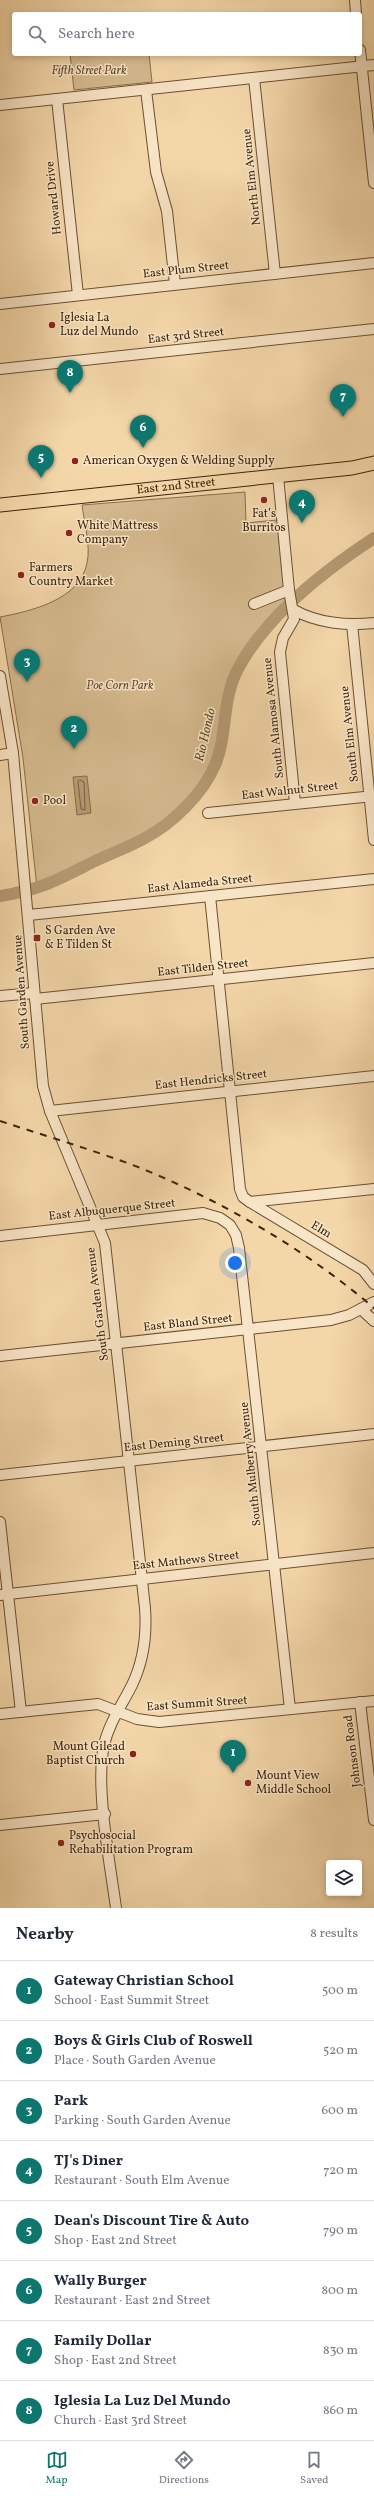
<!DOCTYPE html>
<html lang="en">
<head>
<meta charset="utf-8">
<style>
  body { margin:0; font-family:Vollkorn,serif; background:#f6f6f7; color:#1f2937 }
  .controls { position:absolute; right:12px; bottom:12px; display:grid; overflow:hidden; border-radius:4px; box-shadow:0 2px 6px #0003 }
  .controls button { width:36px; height:36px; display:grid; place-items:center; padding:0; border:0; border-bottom:1px solid #e0e1e3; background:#fff; color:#1f2937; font:20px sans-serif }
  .you { position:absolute; left:235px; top:1263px; width:14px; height:14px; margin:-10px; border:3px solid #fff; border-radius:50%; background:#1a73e8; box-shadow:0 0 0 6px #1a73e833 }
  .badge { display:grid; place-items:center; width:26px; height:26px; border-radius:50%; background:#0f766e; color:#fff; font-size:13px; font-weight:700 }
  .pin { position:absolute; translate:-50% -33px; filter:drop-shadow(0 1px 2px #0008) }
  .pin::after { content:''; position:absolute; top:21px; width:14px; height:12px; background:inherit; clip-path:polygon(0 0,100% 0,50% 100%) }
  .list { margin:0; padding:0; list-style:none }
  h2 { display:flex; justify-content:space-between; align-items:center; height:52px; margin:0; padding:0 16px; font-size:17px }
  h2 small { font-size:13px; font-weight:400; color:#747a83 }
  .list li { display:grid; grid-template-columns:26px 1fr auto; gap:12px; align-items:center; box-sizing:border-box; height:60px; padding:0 16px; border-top:1px solid #e0e1e3 }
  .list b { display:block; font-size:15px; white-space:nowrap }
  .list p { margin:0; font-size:13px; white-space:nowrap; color:#747a83 }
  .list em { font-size:13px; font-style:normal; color:#747a83 }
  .icon { flex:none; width:22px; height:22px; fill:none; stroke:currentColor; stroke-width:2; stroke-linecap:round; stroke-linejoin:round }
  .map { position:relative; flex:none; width:374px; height:1908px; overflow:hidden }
  .search { position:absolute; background:#fff; box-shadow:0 2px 6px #0003; left:12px; right:12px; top:12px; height:44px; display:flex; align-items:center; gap:10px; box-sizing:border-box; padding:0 14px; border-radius:4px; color:#747a83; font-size:15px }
  .sheet { height:532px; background:#fff }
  nav { display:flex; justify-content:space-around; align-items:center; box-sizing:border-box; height:56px; border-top:1px solid #e0e1e3; background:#fff; font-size:11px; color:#747a83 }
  nav a { display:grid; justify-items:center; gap:2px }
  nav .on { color:#0f766e }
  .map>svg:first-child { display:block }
  .green { fill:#d5b98e; stroke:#896e4c }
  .water { fill:#b69a73; stroke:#866b49 }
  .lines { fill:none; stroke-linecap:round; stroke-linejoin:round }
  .shore { stroke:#7a5f3f; stroke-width:1 }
  .river { stroke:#b69a73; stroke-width:12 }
  .minor-casing { stroke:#6b5132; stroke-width:12 }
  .major-casing { stroke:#3d240b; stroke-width:15 }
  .minor { stroke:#f8e5c7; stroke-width:10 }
  .major { stroke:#f4d7a9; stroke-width:13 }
  .rail { stroke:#3d240b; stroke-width:2; stroke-dasharray:7 7; stroke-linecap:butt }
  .poi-dot { fill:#8f2418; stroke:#f8e5c7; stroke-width:1.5 }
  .labels { text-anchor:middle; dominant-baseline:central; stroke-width:3; stroke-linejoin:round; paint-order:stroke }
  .park-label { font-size:12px; font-style:italic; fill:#63492c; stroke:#f8e5c7 }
  .street-label { font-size:12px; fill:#3d240b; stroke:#f8e5c7 }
  .poi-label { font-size:12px; fill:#3d240b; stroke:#f8e5c7; text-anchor:start }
  .water-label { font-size:13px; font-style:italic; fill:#61472a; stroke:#f8e5c7 }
</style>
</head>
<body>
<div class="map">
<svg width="374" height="1908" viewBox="0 0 374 1908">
  <rect width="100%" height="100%" fill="#f4d7a9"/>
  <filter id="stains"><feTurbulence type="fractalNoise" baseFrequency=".005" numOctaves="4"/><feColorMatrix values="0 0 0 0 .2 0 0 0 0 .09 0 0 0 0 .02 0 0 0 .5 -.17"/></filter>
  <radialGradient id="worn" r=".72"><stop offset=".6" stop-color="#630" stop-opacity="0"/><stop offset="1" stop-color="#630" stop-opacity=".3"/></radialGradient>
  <!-- green -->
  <g class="green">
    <path d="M70,54H149L152,82L74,90Z"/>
    <path d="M245,492L246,523L277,520L286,606L269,625L239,667L228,695L215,765L200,789L173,818L145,839L95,861L59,881L37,888L23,758L0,617C31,611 80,600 87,563C91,546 84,522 82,505Z"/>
  </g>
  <!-- water -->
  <path class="water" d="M87,776L91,813L77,815L73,777Z"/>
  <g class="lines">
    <!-- shore -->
    <path class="shore" d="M80,780L84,782L85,810L81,809L78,782Z"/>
    <!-- river -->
    <path class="river" d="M0,896C41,890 59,879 95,861C112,853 129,847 145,838C172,824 203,794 215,765C228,735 221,701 238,669C266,616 325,570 374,538"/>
    <!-- minor casing -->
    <g class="minor-casing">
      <g id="minor">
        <path d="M355,0L356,14"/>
        <path d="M360,50L374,183"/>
        <path d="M254,78L275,274"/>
        <path d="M146,90L156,172L167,211L175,284"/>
        <path d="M57,99L78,295"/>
        <path d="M0,105L374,65"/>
        <path d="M0,304L374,263"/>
        <path d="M0,369L374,329"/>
        <path d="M278,476L289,590L294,619L283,638L280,652L295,803"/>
        <path d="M254,604L289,590"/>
        <path d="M294,610C317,623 347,626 374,623"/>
        <path d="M352,624L374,840"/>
        <path d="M0,676L13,753L43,1086L50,1111L105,1243L145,1608C147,1635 144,1660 132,1685C122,1705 109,1723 104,1745C95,1787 110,1863 116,1908"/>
        <path d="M0,755L13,753"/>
        <path d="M208,813L374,796"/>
        <path d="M210,896L240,1189L243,1197L250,1202L363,1270L374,1284"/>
        <path d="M29,915L374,879"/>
        <path d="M0,996L34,993"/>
        <path d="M35,999L374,963"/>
        <path d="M50,1111L374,1076"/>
        <path d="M250,1202L374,1189"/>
        <path d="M0,1236L203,1213L220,1218L230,1225L236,1235L239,1248L290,1709"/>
        <path d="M361,1309L374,1321"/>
        <path d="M0,1356L331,1320L349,1315L374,1302"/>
        <path d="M0,1475L374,1434"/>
        <path d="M0,1522L21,1712"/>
        <path d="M0,1595L374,1553"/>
        <path d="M360,1702L374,1820"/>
        <path d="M0,1714L98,1704L137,1719L159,1722L374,1701"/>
        <path d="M0,1825L105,1814"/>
      </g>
    </g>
    <!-- major casing -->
    <g class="major-casing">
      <g id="major">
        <path id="s1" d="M0,505L352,468L374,463"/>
      </g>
    </g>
    <!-- minor -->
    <use href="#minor" class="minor"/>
    <!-- major -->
    <use href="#major" class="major"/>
    <!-- rail -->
    <path class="rail" d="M0,1121C46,1136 93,1150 138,1167C222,1201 305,1249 374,1308"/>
  </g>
  <!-- markers -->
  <g class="poi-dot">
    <circle cx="52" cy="325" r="4"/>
    <circle cx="75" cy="461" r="4"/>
    <circle cx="264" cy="500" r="4"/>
    <circle cx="69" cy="533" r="4"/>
    <circle cx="21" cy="575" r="4"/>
    <circle cx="35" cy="801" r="4"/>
    <rect x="33" y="934" width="8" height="8" rx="2"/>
    <circle cx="133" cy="1754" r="4"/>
    <circle cx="248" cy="1783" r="4"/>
    <circle cx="61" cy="1843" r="4"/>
  </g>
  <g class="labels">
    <!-- park labels -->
    <g class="park-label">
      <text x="89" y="71">Fifth Street Park</text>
      <text x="120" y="686">Poe Corn Park</text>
    </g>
    <!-- street labels -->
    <g class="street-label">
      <text transform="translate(252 177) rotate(-96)">North Elm Avenue</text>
      <text transform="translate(54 198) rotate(-96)">Howard Drive</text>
      <text transform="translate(186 270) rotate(-6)">East Plum Street</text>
      <text transform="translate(186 336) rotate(-6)">East 3rd Street</text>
      <text stroke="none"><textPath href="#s1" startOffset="177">East 2nd Street</textPath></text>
      <text transform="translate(274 718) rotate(-96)">South Alamosa Avenue</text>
      <text transform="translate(350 734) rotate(-96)">South Elm Avenue</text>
      <text transform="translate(290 791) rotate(-6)">East Walnut Street</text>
      <text transform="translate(200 884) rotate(-6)">East Alameda Street</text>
      <text transform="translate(203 968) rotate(-6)">East Tilden Street</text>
      <text transform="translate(22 992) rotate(-94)">South Garden Avenue</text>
      <text transform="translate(211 1080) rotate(-6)">East Hendricks Street</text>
      <text transform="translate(112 1210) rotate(-6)">East Albuquerque Street</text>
      <text transform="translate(321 1230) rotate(31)">Elm</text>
      <text transform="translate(98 1304) rotate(-97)">South Garden Avenue</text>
      <text transform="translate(188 1323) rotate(-6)">East Bland Street</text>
      <text transform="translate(174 1443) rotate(-6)">East Deming Street</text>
      <text transform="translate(251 1464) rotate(-96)">South Mulberry Avenue</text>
      <text transform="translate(186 1561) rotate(-6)">East Mathews Street</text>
      <text transform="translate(197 1704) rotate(-4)">East Summit Street</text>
      <text transform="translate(353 1751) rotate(-97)">Johnson Road</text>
    </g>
    <!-- poi labels -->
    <g class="poi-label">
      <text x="60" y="318">Iglesia La<tspan x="60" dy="14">Luz del Mundo</tspan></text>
      <text x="83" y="461">American Oxygen &amp; Welding Supply</text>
      <text x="264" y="514" text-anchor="middle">Fat’s<tspan x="264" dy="14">Burritos</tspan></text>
      <text x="77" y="526">White Mattress<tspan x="77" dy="14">Company</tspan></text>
      <text x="29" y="568">Farmers<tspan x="29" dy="14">Country Market</tspan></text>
      <text x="43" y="801">Pool</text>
      <text x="45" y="931">S Garden Ave<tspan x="45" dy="14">&amp; E Tilden St</tspan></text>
      <text x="125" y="1747" text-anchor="end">Mount Gilead<tspan x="125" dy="14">Baptist Church</tspan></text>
      <text x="256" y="1776">Mount View<tspan x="256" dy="14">Middle School</tspan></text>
      <text x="69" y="1836">Psychosocial<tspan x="69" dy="14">Rehabilitation Program</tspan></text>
    </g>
    <!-- water labels -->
    <g class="water-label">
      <text transform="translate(206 735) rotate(-77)">Rio Hondo</text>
    </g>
  </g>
  <rect width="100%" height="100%" filter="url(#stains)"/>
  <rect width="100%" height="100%" fill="url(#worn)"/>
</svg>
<div class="controls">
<button><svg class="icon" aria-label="layers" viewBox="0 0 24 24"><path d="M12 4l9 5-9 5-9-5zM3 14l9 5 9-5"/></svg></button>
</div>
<div class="you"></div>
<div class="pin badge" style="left:233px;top:1773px">1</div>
<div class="pin badge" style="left:74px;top:749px">2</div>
<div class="pin badge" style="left:27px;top:682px">3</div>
<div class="pin badge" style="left:302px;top:523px">4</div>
<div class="pin badge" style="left:41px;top:478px">5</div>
<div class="pin badge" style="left:143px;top:448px">6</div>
<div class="pin badge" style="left:343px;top:417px">7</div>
<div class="pin badge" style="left:70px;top:393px">8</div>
<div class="search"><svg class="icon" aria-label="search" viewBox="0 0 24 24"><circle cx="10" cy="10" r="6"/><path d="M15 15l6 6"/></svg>Search here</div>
</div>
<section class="sheet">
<h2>Nearby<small>8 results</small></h2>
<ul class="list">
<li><span class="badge">1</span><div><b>Gateway Christian School</b><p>School · East Summit Street</p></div><em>500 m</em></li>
<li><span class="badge">2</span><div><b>Boys &amp; Girls Club of Roswell</b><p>Place · South Garden Avenue</p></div><em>520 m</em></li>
<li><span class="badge">3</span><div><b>Park</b><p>Parking · South Garden Avenue</p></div><em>600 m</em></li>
<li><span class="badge">4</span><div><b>TJ's Diner</b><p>Restaurant · South Elm Avenue</p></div><em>720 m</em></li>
<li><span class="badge">5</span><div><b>Dean's Discount Tire &amp; Auto</b><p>Shop · East 2nd Street</p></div><em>790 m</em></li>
<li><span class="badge">6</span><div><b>Wally Burger</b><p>Restaurant · East 2nd Street</p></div><em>800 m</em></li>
<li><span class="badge">7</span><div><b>Family Dollar</b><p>Shop · East 2nd Street</p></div><em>830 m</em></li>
<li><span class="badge">8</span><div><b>Iglesia La Luz Del Mundo</b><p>Church · East 3rd Street</p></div><em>860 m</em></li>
</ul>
</section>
<nav>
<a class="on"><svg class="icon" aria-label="map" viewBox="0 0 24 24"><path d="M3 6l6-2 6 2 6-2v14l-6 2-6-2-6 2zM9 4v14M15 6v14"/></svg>Map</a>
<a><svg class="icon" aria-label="directions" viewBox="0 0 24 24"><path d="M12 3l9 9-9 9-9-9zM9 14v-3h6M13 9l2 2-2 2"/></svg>Directions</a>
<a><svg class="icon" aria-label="saved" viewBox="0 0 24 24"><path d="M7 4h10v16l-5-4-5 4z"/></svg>Saved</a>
</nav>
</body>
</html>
